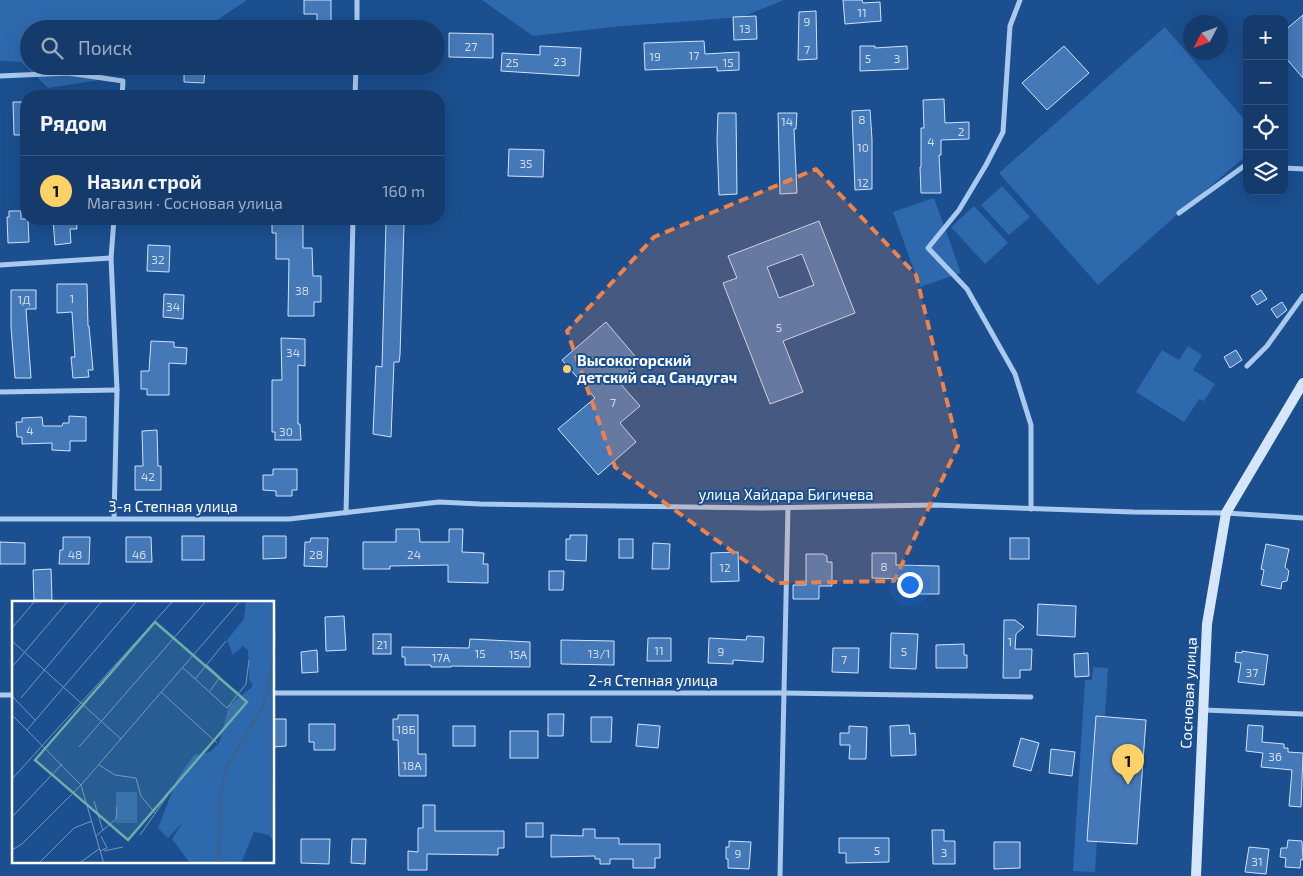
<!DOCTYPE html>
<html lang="ru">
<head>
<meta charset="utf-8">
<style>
  body { margin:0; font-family:"Exo 2",sans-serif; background:#1d4271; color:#f1f3f6 }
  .controls { position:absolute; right:15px; top:15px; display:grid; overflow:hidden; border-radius:10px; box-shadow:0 5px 20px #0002 }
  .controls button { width:45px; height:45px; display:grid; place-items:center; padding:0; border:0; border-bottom:1px solid #33557e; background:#143b6b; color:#f1f3f6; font:25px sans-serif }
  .compass { position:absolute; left:1183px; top:15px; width:45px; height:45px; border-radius:50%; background:#143b6b; box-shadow:0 5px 20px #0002; rotate:229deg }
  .you { position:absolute; left:909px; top:584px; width:18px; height:18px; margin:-12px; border:4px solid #fff; border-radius:50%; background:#1a73e8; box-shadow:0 0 0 8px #1a73e833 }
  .badge { display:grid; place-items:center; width:32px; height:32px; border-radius:50%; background:#ffd166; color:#111; font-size:16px; font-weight:700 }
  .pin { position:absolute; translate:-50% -41px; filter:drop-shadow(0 1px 2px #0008) }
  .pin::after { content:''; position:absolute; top:26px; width:18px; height:15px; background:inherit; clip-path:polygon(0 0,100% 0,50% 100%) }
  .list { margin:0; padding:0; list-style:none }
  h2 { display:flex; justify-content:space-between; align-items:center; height:65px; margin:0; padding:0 20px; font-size:21px }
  h2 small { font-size:16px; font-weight:400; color:#9dadc1 }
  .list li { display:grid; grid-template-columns:32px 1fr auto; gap:15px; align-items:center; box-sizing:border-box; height:70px; padding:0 20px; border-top:1px solid #33557e }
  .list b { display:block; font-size:19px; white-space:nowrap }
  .list p { margin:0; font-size:16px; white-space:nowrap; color:#9dadc1 }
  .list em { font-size:16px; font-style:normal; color:#9dadc1 }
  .icon { flex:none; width:28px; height:28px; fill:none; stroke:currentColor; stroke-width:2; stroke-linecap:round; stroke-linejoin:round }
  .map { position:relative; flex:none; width:1303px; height:876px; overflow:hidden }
  .search { position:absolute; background:#143b6b; box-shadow:0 5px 20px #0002; left:20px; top:20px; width:425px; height:55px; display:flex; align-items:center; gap:12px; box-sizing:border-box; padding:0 18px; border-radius:28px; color:#9dadc1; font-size:19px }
  .panel { position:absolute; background:#143b6b; box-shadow:0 5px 20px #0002; left:20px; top:90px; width:425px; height:135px; border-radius:20px }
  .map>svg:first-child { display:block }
  .green { fill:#2e69ad }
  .building { fill:#4478b7; stroke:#cfe3fa; fill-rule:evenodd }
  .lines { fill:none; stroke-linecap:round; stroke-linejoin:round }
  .street { stroke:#a9c9ee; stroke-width:5 }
  .secondary { stroke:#d6e6fa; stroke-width:10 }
  .marked { fill:#ee8249; fill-opacity:0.2; stroke:#ee8249; stroke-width:4; stroke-dasharray:10 6; stroke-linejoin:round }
  .poi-dot { fill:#ffd166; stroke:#1b4f8f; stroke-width:2 }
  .labels { text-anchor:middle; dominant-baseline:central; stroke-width:4; stroke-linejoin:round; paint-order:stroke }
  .number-label { font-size:12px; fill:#d0dded }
  .poi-label { font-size:15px; font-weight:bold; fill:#fff; stroke:#1b4f8f; text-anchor:start }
  .street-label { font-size:15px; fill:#fff; stroke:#1b4f8f }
  .inset-river { fill:none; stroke:#3c6290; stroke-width:2.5 }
  .inset-road { fill:none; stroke:#7695bc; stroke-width:1 }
  .view { fill:#6fada8; fill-opacity:0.15; stroke:#6fada8; stroke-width:2.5 }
  .inset-edge { fill:none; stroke:#fff; stroke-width:2.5 }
</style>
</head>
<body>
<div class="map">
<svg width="1303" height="876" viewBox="0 0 1303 876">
  <rect width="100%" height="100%" fill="#1b4f8f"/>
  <!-- green -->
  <g class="green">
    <path d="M0,0H247L204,29H29V66H118L100,80L48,88L21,62L0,61Z"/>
    <path d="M482,0H784L742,17L612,27L533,36Z"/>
    <path d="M1165,27L1247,123V155L1171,220L1098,285L999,173Z"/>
    <path d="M1002,186L1030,217L1009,235L981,205Z"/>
    <path d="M934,198L961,273L920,287L893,212Z"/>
    <path d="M974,206L1008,243L985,264L951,227Z"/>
    <path d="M1188,346L1202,355L1193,370L1215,384L1204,401L1199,399L1184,422L1136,392L1162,350L1179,360Z"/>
    <path d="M1093,667L1108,668L1095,872L1073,871L1085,680H1092Z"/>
  </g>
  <!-- building -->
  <g class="building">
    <path d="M304,0H331V22H317V14H304Z"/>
    <path d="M843,0H862L863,3L880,2L881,21L845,24Z"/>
    <path d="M816,11L817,59L798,60L799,12Z"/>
    <path d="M1303,15V78L1284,56V31Z"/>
    <path d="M756,16L757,39L734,40L733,17Z"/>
    <path d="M449,33L493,34V58L449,57Z"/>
    <path d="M704,41L705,54L739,52V70L717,71V67L645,70L644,43Z"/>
    <path d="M540,46L581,48L579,76L501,71L502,53L540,55Z"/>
    <path d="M860,46H875V48L907,46L908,69L860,71Z"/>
    <path d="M1064,46L1089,73L1047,110L1022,83Z"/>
    <path d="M184,66H205L204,83L184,82Z"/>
    <path d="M944,99L945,123L969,122V139L941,140V155H939L941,193H921L920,167H921V128H924L923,100Z"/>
    <path d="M13,102H26V135H14Z"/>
    <path d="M870,110L872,139V189L855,190L852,111Z"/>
    <path d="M718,113H736L737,194L719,195L717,140Z"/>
    <path d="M778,113H797L796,129H794L797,193L780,194Z"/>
    <path d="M509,149L544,150L543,177L508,176Z"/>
    <path d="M9,211H21V219H28L29,242L8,243L7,217H9Z"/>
    <path d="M53,219H76L77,229H70L71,243L55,245Z"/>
    <path d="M272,219L303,220V248H312L313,276H321V302H314V316H288L289,259H276V233H272Z"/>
    <path d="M819,221L855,313L783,341L803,392L770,404L723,283L737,278L728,256ZM802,254L814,285L779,298L767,267Z"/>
    <path d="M386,222L404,224L400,355L399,362H394L391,437L373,434L376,366L382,367Z"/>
    <path d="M148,245L170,246L169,272L147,271Z"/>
    <path d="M57,284H87L88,326H89L93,370H88L89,377L73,378L71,357H75L72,312L57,313Z"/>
    <path d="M11,290H36V309H26L31,378H15L11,327Z"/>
    <path d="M1261,290L1267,299L1257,305L1251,296Z"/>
    <path d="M164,294L184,295L183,319L163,317Z"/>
    <path d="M1282,302L1287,310L1277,318L1271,309Z"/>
    <path d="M606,322L640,362L618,381L640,406L620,423L636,442L598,475L558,429L595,398L562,360Z"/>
    <path d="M281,338L305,339V366L298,365V424H300L301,440H275V432H272V380H282Z"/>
    <path d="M151,341L174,342V347L187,348L186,364L169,363V395H147V389H141V371H149Z"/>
    <path d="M1236,350L1242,360L1230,368L1224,357Z"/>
    <path d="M69,416L86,417V441H70V451L52,450V443L22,444V437H17L16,422H22V418L42,417L43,426H62L63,423H69Z"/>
    <path d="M157,430L158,466H161V490H135V466H143L142,431Z"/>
    <path d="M273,469H297V490H292V496H276V491L263,490V475H273Z"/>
    <path d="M396,529H419L420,542H449V529H463L462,552L484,553L483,564H488V583L448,582V565L390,566V569H363V542H396Z"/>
    <path d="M570,535H587L586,561L566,560V539H570Z"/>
    <rect x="182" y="536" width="22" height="24"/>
    <path d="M263,536H286V558L263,559Z"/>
    <path d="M63,537H90L89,564H59L60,550H63Z"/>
    <path d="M126,537H151L152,562H126Z"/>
    <path d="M311,538H328L327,567L304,566L305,542H310Z"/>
    <rect x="1010" y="538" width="19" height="21"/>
    <rect x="619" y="539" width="14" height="19"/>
    <path d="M0,542L25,543V564H0Z"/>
    <path d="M653,543L670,544L669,569H652Z"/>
    <path d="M1266,544L1289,549L1285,567L1289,571L1287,581L1282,582L1281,589L1261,585L1264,570L1261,569Z"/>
    <path d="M738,552L739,581L711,582V553Z"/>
    <path d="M872,553H896V565L939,566V594H913V579L872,578Z"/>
    <path d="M806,554H823L827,556V562H832V586H819V599H793V585H806Z"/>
    <path d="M51,569L52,600H34L33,570Z"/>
    <path d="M549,571H564L563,590H549Z"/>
    <path d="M1038,604L1076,606L1075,637L1037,635Z"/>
    <path d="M344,616L346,650L326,651L325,617Z"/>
    <path d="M1004,620H1015L1024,627L1016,634L1015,649H1032L1031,670H1020V678H1003Z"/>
    <path d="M891,633L918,634L916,669L890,668Z"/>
    <rect x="373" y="634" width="18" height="20"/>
    <path d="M747,636L764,637L763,662L733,660V664L708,663L709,638L746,640Z"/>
    <path d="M648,638H671V661H647Z"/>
    <path d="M470,639L530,642V667L451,666V667H431V665H405V657H402V647L469,648Z"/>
    <path d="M561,640L614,641V665L561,664Z"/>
    <path d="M964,644V655H967V668H936V645Z"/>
    <path d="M833,648H859L858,673L832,672Z"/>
    <path d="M317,650L318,672L302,673L301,652Z"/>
    <path d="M1242,651L1268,655L1264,685L1238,682L1241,663L1235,662L1236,652L1242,653Z"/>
    <path d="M1088,653L1089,676L1075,677L1074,654Z"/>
    <path d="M548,714H564L563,736H548Z"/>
    <path d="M398,715H418V754H426V776H399L398,740H393V719H398Z"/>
    <path d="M1096,716L1146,720L1137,844L1087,841Z"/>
    <path d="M591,717H612L611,742H591Z"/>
    <path d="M274,719H286V746L274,747Z"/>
    <path d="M309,724H335V750H314V742H309Z"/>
    <path d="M638,724L660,726L658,748L636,746Z"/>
    <path d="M909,725L910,734L915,733L916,755L891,756L890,726Z"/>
    <path d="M1248,725L1263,726L1262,742L1284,744V748H1288V752L1303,753L1301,807L1289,806L1292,770L1261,767L1263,753L1246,751Z"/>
    <rect x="453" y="726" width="22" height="20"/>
    <path d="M849,726L867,727L866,759H849L850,745H840V733H849Z"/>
    <rect x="510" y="731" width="28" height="27"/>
    <path d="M1021,738L1039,743L1031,771L1013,766Z"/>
    <path d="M1051,749L1075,752L1072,776L1049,773Z"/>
    <path d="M423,805H435V831H504V848H498V855L427,854V870H408V851L418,852V828H423Z"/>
    <rect x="526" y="823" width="17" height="14"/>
    <path d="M583,829H595V838H619V844H660V858H655V868H633V859H610V864H600V859H595V856L551,857V835L583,836Z"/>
    <path d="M932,830H944V841H955V864H933Z"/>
    <path d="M839,838H889V862L846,863V853H839Z"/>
    <path d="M301,839H330L329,864L301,863Z"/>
    <path d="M352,839H366L365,864L351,863Z"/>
    <path d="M1288,840L1302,841L1303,860L1301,859L1300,868L1285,867L1286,858L1280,857L1281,848H1287Z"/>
    <path d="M729,841L751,842L749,869L728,868V859H726V847H729Z"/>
    <path d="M994,842H1020V868L994,869Z"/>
    <path d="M1249,847L1269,849L1266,874L1245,872Z"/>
  </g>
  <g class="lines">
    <!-- street -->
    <g class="street">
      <path d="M1020,0L1010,26L1003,132L986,165L959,210L928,248L967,289L1015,374L1031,425V509"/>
      <path d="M357,29V0"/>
      <path d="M0,76L68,73L123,81L122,96"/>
      <path d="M355,96L356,66"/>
      <path d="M1284,168L1303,169"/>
      <path d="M1179,213L1247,164"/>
      <path d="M0,265L111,258"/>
      <path d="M1247,366L1267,346L1303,296"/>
      <path d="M0,392L117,390"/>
      <path d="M346,513L353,219"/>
      <path d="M0,519H289L439,502L480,504L762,508L934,505L1133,512L1226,513L1303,518"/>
      <path d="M114,519L117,390L111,258L114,219"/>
      <path d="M274,693H783L1031,697"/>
      <path d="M0,695H14"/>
      <path d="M1204,710L1303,714"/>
      <path d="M780,876L788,507"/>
    </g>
    <!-- secondary -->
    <path class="secondary" d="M1196,876L1207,624L1226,513L1303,383"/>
  </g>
  <!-- marked area -->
  <path class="marked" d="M816,169L916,275L958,446L894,581L776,583L615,467L567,331L654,237Z"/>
  <!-- markers -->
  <circle class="poi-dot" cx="567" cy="369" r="5"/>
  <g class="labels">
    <!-- number labels -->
    <g class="number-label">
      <text x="862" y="12">11</text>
      <text x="807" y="21">9</text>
      <text x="745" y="28">13</text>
      <text x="471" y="46">27</text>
      <text x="807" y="49">7</text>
      <text x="694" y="55">17</text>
      <text x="655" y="56">19</text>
      <text x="868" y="58">5</text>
      <text x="897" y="58">3</text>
      <text x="560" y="61">23</text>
      <text x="512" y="62">25</text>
      <text x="728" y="62">15</text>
      <text x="862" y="119">8</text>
      <text x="787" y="121">14</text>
      <text x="961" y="131">2</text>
      <text x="931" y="141">4</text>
      <text x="863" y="147">10</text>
      <text x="526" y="163">35</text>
      <text x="863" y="182">12</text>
      <text x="158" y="259">32</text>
      <text x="302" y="290">38</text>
      <text x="72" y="298">1</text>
      <text x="24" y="299">1Д</text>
      <text x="173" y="306">34</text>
      <text x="779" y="327">5</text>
      <text x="293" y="352">34</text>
      <text x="613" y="402">7</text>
      <text x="30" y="430">4</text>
      <text x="286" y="431">30</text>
      <text x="148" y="476">42</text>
      <text x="75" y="554">48</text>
      <text x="139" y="554">46</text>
      <text x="316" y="554">28</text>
      <text x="414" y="554">24</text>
      <text x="884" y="566">8</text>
      <text x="725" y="567">12</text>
      <text x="1010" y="641">1</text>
      <text x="382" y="644">21</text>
      <text x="659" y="650">11</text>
      <text x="721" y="651">9</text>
      <text x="904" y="651">5</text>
      <text x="480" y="653">15</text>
      <text x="599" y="653">13/1</text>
      <text x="518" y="654">15А</text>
      <text x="441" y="657">17А</text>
      <text x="844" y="659">7</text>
      <text x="1252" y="672">37</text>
      <text x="406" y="729">18Б</text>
      <text x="1275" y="756">36</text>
      <text x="412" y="765">18А</text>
      <text x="877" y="850">5</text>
      <text x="944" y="852">3</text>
      <text x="738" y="853">9</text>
      <text x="1257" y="861">31</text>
    </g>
    <!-- poi labels -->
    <g class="poi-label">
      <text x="577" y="360">Высокогорский<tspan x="577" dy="17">детский сад Сандугач</tspan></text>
    </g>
    <!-- street labels -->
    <g class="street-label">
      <text x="786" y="494">улица Хайдара Бигичева</text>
      <text x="173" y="506">3-я Степная улица</text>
      <text x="653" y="680">2-я Степная улица</text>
      <text transform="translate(1188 693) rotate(-87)">Сосновая улица</text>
    </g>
  </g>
  <!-- overview -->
  <g transform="translate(12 601)">
    <rect width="262" height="262" fill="#1b4f8f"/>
    <path d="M234,0H262L260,171L262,241L257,234L242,231L229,262H178L160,238L171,221L156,237L146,227L165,178L182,154L198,151L207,142L217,105L241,85L237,78L236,49L231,45L221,54L215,39L232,18ZM104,191H125V222H104Z" fill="#2e69ad"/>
    <path class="inset-river" d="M206,263L208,196L215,165L252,104L261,62L263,32"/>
    <path class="inset-road" d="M0,27L23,0M0,40L109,138M195,64L208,76L198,90M0,66L56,0M170,66L215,107L234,83L237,59M183,78L214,40M149,91L205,142M0,95L23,119M9,97L90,0M0,114L69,184L92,263M15,129L125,0M67,146L194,0M87,164L103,174L124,177L129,195L143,212M0,178L161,0M82,200L91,230M0,216L50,163M128,234L156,194M84,235L104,218L105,206M0,249L10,243L69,184L228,0M88,250L95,247L89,235M92,250L111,246M26,263L62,227L80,220M66,263L87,248"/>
    <path class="view" d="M143,21L235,101L116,239L23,159Z"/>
    <rect width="262" height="262" class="inset-edge"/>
  </g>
</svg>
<div class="controls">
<button>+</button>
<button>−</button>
<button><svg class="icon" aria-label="locate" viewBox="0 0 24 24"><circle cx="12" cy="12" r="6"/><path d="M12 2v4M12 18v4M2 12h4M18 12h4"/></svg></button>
<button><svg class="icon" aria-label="layers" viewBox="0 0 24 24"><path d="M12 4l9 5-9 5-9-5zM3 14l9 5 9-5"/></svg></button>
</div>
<svg class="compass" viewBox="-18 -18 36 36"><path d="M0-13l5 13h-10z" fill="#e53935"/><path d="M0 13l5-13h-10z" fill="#9dadc1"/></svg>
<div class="you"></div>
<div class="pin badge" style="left:1128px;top:785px">1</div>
<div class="search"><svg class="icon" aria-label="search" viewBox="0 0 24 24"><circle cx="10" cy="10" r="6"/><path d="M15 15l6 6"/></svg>Поиск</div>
<section class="panel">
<h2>Рядом<small></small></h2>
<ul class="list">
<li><span class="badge">1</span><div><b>Назил строй</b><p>Магазин · Сосновая улица</p></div><em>160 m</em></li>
</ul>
</section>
</div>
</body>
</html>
